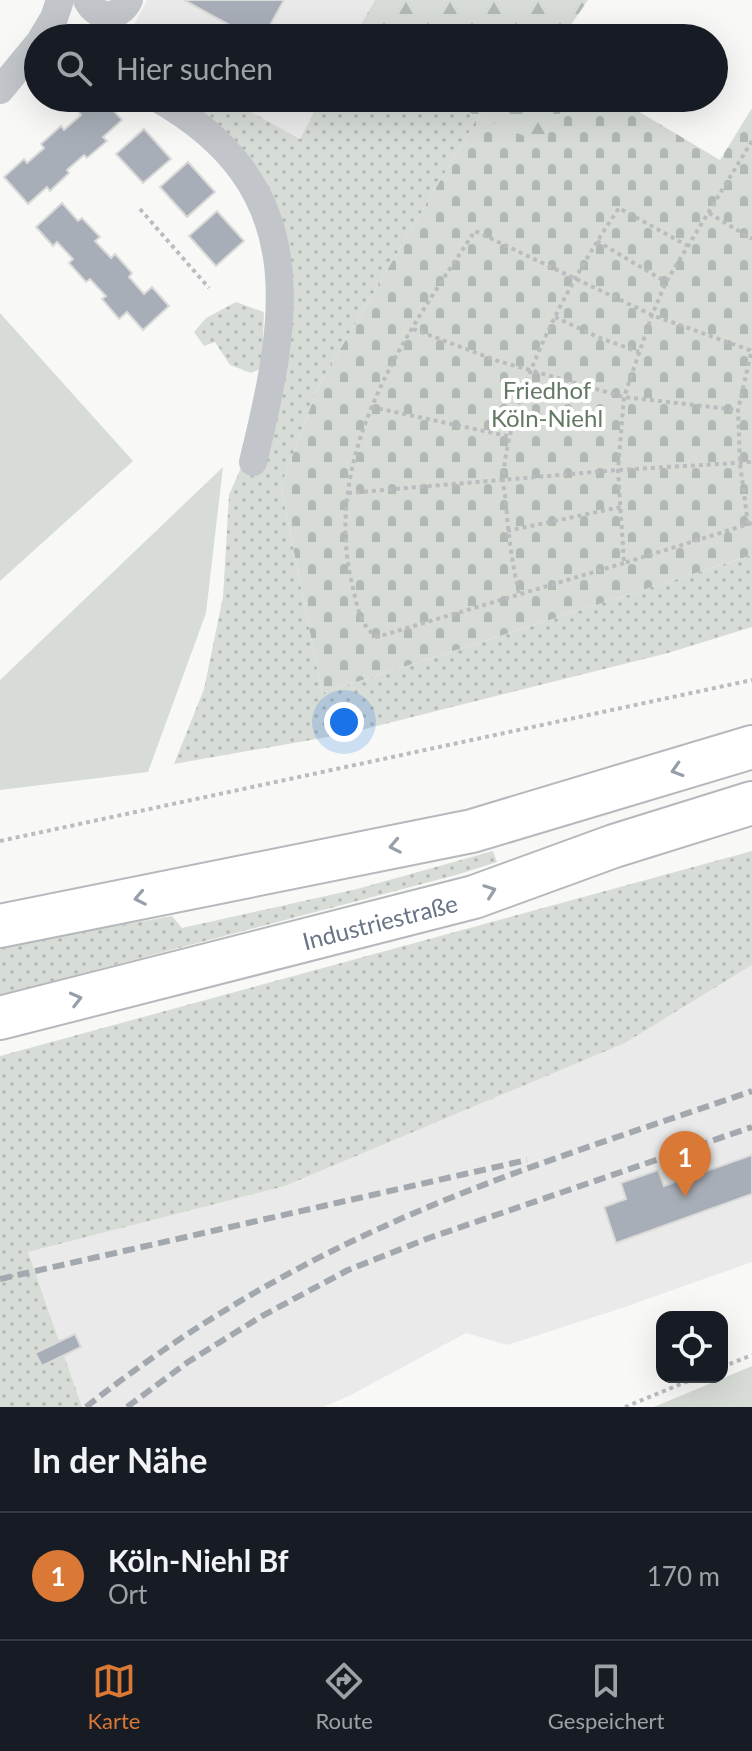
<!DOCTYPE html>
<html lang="de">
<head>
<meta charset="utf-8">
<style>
  body { margin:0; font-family:Lato,sans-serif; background:#20242c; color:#f1f3f6 }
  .controls { position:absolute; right:24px; bottom:24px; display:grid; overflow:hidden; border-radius:16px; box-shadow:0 8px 32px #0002 }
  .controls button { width:72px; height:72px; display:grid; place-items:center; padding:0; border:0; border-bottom:2px solid #363941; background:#171b24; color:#f1f3f6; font:40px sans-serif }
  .you { position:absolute; left:344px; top:722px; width:28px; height:28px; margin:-20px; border:6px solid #fff; border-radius:50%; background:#1a73e8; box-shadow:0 0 0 12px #1a73e833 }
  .badge { display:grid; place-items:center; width:52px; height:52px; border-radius:50%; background:#da7835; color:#fff; font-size:26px; font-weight:700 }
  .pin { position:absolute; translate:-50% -66px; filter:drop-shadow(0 2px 4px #0008) }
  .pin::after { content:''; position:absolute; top:42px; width:28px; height:24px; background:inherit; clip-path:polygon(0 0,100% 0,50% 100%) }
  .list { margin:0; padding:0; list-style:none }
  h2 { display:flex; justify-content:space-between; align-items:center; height:104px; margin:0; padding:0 32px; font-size:34px }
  h2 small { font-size:26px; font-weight:400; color:#9ea1a6 }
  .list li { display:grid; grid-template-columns:52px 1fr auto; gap:24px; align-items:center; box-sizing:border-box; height:128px; padding:0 32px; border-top:2px solid #363941 }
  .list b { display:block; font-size:30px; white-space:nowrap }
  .list p { margin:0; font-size:26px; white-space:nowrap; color:#9ea1a6 }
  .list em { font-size:26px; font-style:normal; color:#9ea1a6 }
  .icon { flex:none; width:44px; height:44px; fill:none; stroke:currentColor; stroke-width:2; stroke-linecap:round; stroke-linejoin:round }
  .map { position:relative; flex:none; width:752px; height:1407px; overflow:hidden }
  .search { position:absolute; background:#171b24; box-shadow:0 8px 32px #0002; left:24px; right:24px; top:24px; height:88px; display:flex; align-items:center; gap:20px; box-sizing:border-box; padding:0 28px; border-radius:44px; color:#9ea1a6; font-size:30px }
  .sheet { height:232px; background:#171b24 }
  nav { display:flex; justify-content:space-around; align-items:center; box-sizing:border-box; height:112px; border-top:2px solid #363941; background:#171b24; font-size:22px; color:#9ea1a6 }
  nav a { display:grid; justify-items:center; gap:4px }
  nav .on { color:#da7835 }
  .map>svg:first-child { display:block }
</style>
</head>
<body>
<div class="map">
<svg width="752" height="1407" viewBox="0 0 752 1407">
  <defs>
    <pattern id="grass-dots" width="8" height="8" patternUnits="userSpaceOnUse" patternTransform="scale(2)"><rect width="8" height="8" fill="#d7ddd6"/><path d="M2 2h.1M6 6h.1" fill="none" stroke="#b2b8b3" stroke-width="1.8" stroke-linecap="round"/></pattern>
    <pattern id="forest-firs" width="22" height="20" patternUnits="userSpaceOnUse" patternTransform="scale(2)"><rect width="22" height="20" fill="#d7ddd6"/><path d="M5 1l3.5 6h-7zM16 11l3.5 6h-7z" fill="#b2b8b3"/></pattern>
    <pattern id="cemetery-stones" width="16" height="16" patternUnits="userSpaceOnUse" patternTransform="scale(2)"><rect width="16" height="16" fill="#d7ddd6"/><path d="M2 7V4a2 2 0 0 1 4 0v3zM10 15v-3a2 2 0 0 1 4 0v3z" fill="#b2b8b3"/></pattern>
  </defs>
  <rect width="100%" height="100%" fill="#f8f9f6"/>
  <!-- built -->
  <g fill="#e9eae9">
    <path d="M147,0H375L353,38H127Z"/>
    <path d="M226,98H321L300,139Z"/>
    <path d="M752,965V1262L622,1308L507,1345L466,1333L349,1396L323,1407H82L28,1252L285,1186L625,1043Z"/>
  </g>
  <!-- grass -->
  <g fill="url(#grass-dots)">
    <path d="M171,98H226L300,139L321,98H443L478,117L319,385L281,486L322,693L752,555V627L668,653L345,734L174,764L204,689L223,597L229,495L243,463L284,232Z"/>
    <path d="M236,302L264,312L262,368L251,373L230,365L215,342L204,346L194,332L206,318Z"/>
    <path d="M493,851L497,862L456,875L0,995V946L172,916L182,928L357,889Z"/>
    <path d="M752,851V965L625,1043L285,1186L28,1252L82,1407H0V1056Z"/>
  </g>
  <!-- forest -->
  <g fill="url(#forest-firs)">
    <path d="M375,0H588L562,38H353Z"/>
    <path d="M443,98H571L539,143L478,117Z"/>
  </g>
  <!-- cemetery -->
  <path fill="url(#cemetery-stones)" d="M571,98H616L720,160L752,108V555L322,693L281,486L319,385L478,117L539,142Z"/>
  <!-- garden -->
  <g fill="#d7ddd6">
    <path d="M0,313L133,461L0,581Z"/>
    <path d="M223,467L206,613L148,772L0,790V680Z"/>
    <path d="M752,1366V1407H654Z"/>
  </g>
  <!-- building -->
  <g fill="#a8aeb7" stroke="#dadad9" stroke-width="2">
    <path d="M184,0H284L263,38H253Z"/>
    <path d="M92,98H102L122,120L103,137L107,141L87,158L84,155L67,170L69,173L50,191L47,187L28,204L4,177L24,159L27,163L44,148L41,144L61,126L64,130L81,115L78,111Z"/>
    <path d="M144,129L171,159L143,183L116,154Z"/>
    <path d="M188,162L215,192L187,217L160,187Z"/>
    <path d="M62,203L78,221L82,218L100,237L95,241L111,258L115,254L132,273L129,277L144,294L152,287L169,306L143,330L127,312L119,319L102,299L106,296L90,279L86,282L69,263L73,259L57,242L53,246L36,227Z"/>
    <path d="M217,211L244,241L216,266L189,236Z"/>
    <path d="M752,1155V1194L616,1243L604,1207L626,1199L621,1183L658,1170L664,1186Z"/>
    <path d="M75,1334L81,1347L42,1366L35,1353Z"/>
  </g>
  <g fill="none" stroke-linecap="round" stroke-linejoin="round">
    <defs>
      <g id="highway">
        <path d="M0,926L472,831L752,747"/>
        <path id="s1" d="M0,1018L474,897L614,846L752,803"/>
      </g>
    </defs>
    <!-- highway casing -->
    <use href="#highway" stroke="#b5b8bc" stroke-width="46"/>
    <!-- path -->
    <g stroke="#babcc0" stroke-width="4" stroke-dasharray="4 4" stroke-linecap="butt">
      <path d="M752,141L666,282L652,315L624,397L618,470L624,563L752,523"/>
      <path d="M140,209L209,288"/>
      <path d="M709,213L752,239"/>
      <path d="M597,241L666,282"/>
      <path d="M555,317L600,338L639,352"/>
      <path d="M413,329L498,361L624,397L738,410"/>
      <path d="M371,407L512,437"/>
      <path d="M348,493L618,470L752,462"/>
      <path d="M748,524L740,464L738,410L752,349"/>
      <path d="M507,531L621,507"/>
      <path d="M624,563L377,637C359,625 357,604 352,584C321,452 406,335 475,231L652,315L752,351"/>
      <path d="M519,593C512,563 508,534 506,502C505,494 503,486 503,478C510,390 570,280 619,208L688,246"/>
      <path d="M0,841L752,680"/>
      <path d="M722,1367L752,1355"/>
      <path d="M625,1407L698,1377"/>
    </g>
    <!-- minor -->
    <g stroke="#c2c5c9" stroke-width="28">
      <path d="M87,0C97,20 119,20 129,0"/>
      <path d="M42,38L54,18L60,0"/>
      <path d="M0,90L38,44"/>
      <path d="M157,98C312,186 290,313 253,462"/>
    </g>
    <!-- highway -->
    <use href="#highway" stroke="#fff" stroke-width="42"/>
    <!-- rail -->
    <g stroke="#a3a8af" stroke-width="6" stroke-dasharray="12 6" stroke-linecap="butt">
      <path d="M0,1279L527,1160"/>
      <path d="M86,1407C175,1337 273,1277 376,1230C497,1174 626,1135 752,1091"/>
      <path d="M127,1407L188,1362L262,1316L348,1270L429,1238L752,1127"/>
    </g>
  </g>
  <!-- one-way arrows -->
  <defs><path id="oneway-chevron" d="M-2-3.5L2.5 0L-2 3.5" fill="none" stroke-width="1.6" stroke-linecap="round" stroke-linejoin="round" transform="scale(2)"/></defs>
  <g stroke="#969eaa">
    <use href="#oneway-chevron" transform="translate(677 770) rotate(163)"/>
    <use href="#oneway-chevron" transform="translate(395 846) rotate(169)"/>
    <use href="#oneway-chevron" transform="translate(490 891) rotate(-20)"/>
    <use href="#oneway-chevron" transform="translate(140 898) rotate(169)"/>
    <use href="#oneway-chevron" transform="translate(76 999) rotate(-14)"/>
  </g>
  <g text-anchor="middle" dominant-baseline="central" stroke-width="8" stroke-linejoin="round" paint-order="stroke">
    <!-- park labels -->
    <g font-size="24" fill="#647864" stroke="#fff">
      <text x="547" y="389">Friedhof<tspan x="547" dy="28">Köln-Niehl</tspan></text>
    </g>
    <!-- street labels -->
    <g font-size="24" fill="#697486" stroke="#fff">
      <text stroke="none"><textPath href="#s1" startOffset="392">Industriestraße</textPath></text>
    </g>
  </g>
</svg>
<div class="controls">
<button><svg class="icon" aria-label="locate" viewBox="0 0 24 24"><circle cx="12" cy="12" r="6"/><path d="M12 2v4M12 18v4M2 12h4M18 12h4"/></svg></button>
</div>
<div class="you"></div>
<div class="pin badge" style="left:685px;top:1197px">1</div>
<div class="search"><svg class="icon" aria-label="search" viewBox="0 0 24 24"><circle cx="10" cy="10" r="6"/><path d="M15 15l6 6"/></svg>Hier suchen</div>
</div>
<section class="sheet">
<h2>In der Nähe<small></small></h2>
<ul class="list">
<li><span class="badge">1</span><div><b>Köln-Niehl Bf</b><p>Ort</p></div><em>170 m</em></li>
</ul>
</section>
<nav>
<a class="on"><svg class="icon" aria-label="map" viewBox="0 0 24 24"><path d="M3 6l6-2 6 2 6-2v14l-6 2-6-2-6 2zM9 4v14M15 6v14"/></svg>Karte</a>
<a><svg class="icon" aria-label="directions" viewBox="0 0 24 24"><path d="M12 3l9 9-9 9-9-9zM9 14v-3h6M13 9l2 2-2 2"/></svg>Route</a>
<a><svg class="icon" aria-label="saved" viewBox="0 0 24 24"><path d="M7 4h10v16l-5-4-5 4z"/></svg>Gespeichert</a>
</nav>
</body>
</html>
